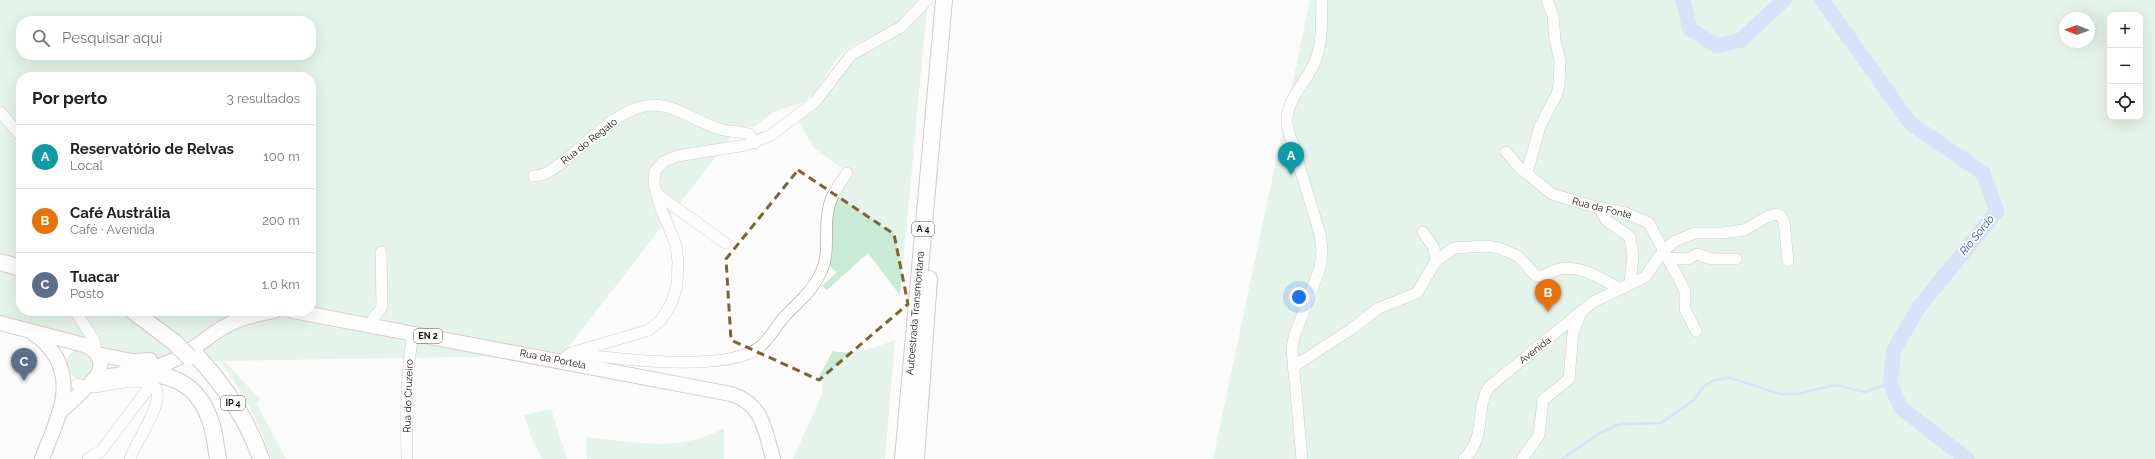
<!DOCTYPE html>
<html lang="pt">
<head>
<meta charset="utf-8">
<style>
  body { margin:0; font-family:Raleway,sans-serif; background:#f6f6f6; color:#222 }
  .controls { position:absolute; right:12px; top:12px; display:grid; overflow:hidden; border-radius:8px; box-shadow:0 4px 16px #0002 }
  .controls button { width:36px; height:36px; display:grid; place-items:center; padding:0; border:0; border-bottom:1px solid #e0e0e0; background:#fff; color:#222; font:20px sans-serif }
  .compass { position:absolute; left:2059px; top:12px; width:36px; height:36px; border-radius:50%; background:#fff; box-shadow:0 4px 16px #0002; rotate:271deg }
  .you { position:absolute; left:1299px; top:297px; width:14px; height:14px; margin:-10px; border:3px solid #fff; border-radius:50%; background:#1a73e8; box-shadow:0 0 0 6px #1a73e833 }
  .badge { display:grid; place-items:center; width:26px; height:26px; border-radius:50%; background:#b45309; color:#fff; font-size:13px; font-weight:700 }
  .pin { position:absolute; translate:-50% -33px; filter:drop-shadow(0 1px 2px #0008) }
  .pin::after { content:''; position:absolute; top:21px; width:14px; height:12px; background:inherit; clip-path:polygon(0 0,100% 0,50% 100%) }
  .list { margin:0; padding:0; list-style:none }
  h2 { display:flex; justify-content:space-between; align-items:center; height:52px; margin:0; padding:0 16px; font-size:17px }
  h2 small { font-size:13px; font-weight:400; color:#767676 }
  .list li { display:grid; grid-template-columns:26px 1fr auto; gap:12px; align-items:center; box-sizing:border-box; height:64px; padding:0 16px; border-top:1px solid #e0e0e0 }
  .list b { display:block; font-size:15px; white-space:nowrap }
  .list p { margin:0; font-size:13px; white-space:nowrap; color:#767676 }
  .list em { font-size:13px; font-style:normal; color:#767676 }
  .icon { flex:none; width:22px; height:22px; fill:none; stroke:currentColor; stroke-width:2; stroke-linecap:round; stroke-linejoin:round }
  .map { position:relative; flex:none; width:2155px; height:459px; overflow:hidden }
  .search { position:absolute; background:#fff; box-shadow:0 4px 16px #0002; left:16px; top:16px; width:300px; height:44px; display:flex; align-items:center; gap:10px; box-sizing:border-box; padding:0 14px; border-radius:16px; color:#767676; font-size:15px }
  .panel { position:absolute; background:#fff; box-shadow:0 4px 16px #0002; left:16px; top:72px; width:300px; height:244px; border-radius:16px }
  .map>svg:first-child { display:block }
</style>
</head>
<body>
<div class="map">
<svg width="2155" height="459" viewBox="0 0 2155 459">
  <rect width="100%" height="100%" fill="#fbfbfb"/>
  <!-- green -->
  <g fill="#c9ebd5" fill-rule="evenodd">
    <path d="M0,0H918L896,24L848,48L837,59L815,92L804,102L773,112L754,127H739L560,358L520,356L224,361L260,399L257,404L286,459H271C260,422 242,392 220,361L125,362L0,317ZM21,21H311V55H21ZM21,77H311V311H21Z"/>
    <path d="M1310,0H2155V459H1213ZM2110,15H2140V117H2110ZM2065,18H2089V42H2065Z"/>
    <path d="M927,8L900,295L868,253L827,290L822,286L837,272L826,264L831,216L834,203L851,175L815,149L798,121L852,61L880,43L906,31Z"/>
    <path d="M895,340L885,459H793L822,394L823,382L819,376L833,351C854,356 876,347 895,340Z"/>
    <circle cx="80" cy="364" r="14"/>
    <path d="M551,409L567,459H542L532,439L524,415Z"/>
    <path d="M724,428V459H587L586,437C636,442 679,453 724,428Z"/>
  </g>
  <g fill="none" stroke-linecap="round" stroke-linejoin="round">
    <!-- stream -->
    <path stroke="#a9c6f3" stroke-width="2.5" d="M1562,459L1600,433L1620,424L1661,423L1693,401L1703,387L1714,380L1731,378L1780,394H1797L1835,385L1865,392L1890,383"/>
    <!-- river -->
    <g stroke="#a9c6f3" stroke-width="15">
      <path d="M1683,0L1690,29L1717,46L1741,40L1784,0"/>
      <path d="M1822,0L1910,123L1983,173L1997,211L1919,307L1894,350L1890,383L1901,408L1967,459"/>
    </g>
    <defs>
      <g id="minor">
        <path d="M0,112L21,136"/>
        <path d="M1506,152L1520,168L1552,194L1592,206L1626,213L1649,223L1685,291V309L1696,331"/>
        <path d="M1527,173L1540,126L1557,94L1559,85L1560,61L1555,40L1553,16L1547,0"/>
        <path d="M534,176C546,176 554,168 564,161C588,142 620,106 653,105C676,105 697,122 719,129C729,132 739,131 749,134L755,143"/>
        <path d="M657,194L725,243"/>
        <path d="M1600,208L1606,220L1630,237L1633,256L1630,283"/>
        <path d="M1423,232L1434,248L1436,261"/>
        <path d="M1668,258L1688,259L1697,254L1712,259H1736"/>
        <path d="M75,311L94,340L96,352"/>
        <path d="M371,325C372,315 381,313 382,305L381,252"/>
        <path d="M577,354C619,359 722,372 757,349C770,340 775,326 786,315C800,301 814,289 822,270C830,251 824,231 828,211C830,196 839,185 847,173"/>
        <path d="M564,361L565,357L571,353L649,330L661,320L671,304L677,286L678,262L676,245L660,206L654,184L655,171L663,162L677,156L746,145L771,135L815,102L851,55L901,27L927,0"/>
        <path d="M1293,367L1350,330L1379,308L1417,293L1436,261L1454,248L1485,246L1499,248L1518,256L1536,276C1545,277 1552,270 1560,269C1582,265 1601,279 1619,288"/>
        <path d="M77,384C83,386 88,387 93,387C112,386 139,374 156,388C164,405 135,442 130,459"/>
        <path d="M88,459L101,451L151,385"/>
        <path d="M407,459C406,416 406,375 413,333"/>
        <path d="M1302,459L1292,349L1294,337L1320,268L1322,250L1320,234L1288,129C1281,102 1308,83 1316,59C1323,41 1321,19 1322,0"/>
        <path d="M1464,459C1488,435 1474,410 1489,387L1593,302L1645,277L1664,250L1675,241L1695,233H1722L1744,230L1769,216L1777,214L1781,216L1784,221L1788,261"/>
        <path d="M1522,459L1539,435L1543,400L1569,379L1573,333L1580,315"/>
      </g>
      <g id="major">
        <path d="M293,311L731,394C763,404 765,430 773,459"/>
        <path d="M0,323L84,345C96,349 105,361 98,374C94,382 67,405 59,413"/>
        <path d="M35,335C44,340 50,348 56,357C75,391 54,426 42,459"/>
        <path d="M97,354L132,361L150,360"/>
        <path d="M96,378C122,374 152,371 176,359C193,350 206,338 222,328C238,318 256,314 274,311"/>
      </g>
      <g id="highway">
        <path d="M0,262L21,268"/>
        <path d="M133,311L175,343"/>
        <path d="M195,354C223,384 248,420 261,459"/>
        <path d="M124,373C167,371 199,380 212,426C215,436 216,448 218,459"/>
        <path d="M903,459L944,0"/>
        <path d="M916,459L929,279"/>
      </g>
    </defs>
    <!-- minor casing -->
    <use href="#minor" stroke="#aa8e83" stroke-width="12"/>
    <!-- major casing -->
    <use href="#major" stroke="#aa8e83" stroke-width="16"/>
    <!-- highway casing -->
    <use href="#highway" stroke="#aa8e83" stroke-width="18"/>
    <!-- minor -->
    <use href="#minor" stroke="#fff" stroke-width="11"/>
    <!-- major -->
    <use href="#major" stroke="#fff" stroke-width="14"/>
    <!-- highway -->
    <use href="#highway" stroke="#fff" stroke-width="16"/>
    <defs>
      <path id="highway-bridge" d="M175,343L189,357"/>
    </defs>
    <!-- highway-bridge casing -->
    <use href="#highway-bridge" stroke="#aa8e83" stroke-width="18" stroke-linecap="butt"/>
    <!-- highway-bridge -->
    <use href="#highway-bridge" stroke="#fff" stroke-width="16"/>
  </g>
  <!-- marked area -->
  <path d="M0 0H2155V459H0ZM798,170L894,234L908,304L819,380L731,340L726,259Z" fill="#fbfbfb" fill-opacity=".55" fill-rule="evenodd"/>
  <path fill="none" stroke="#7c6434" stroke-width="3" stroke-dasharray="8 5" stroke-linejoin="round" d="M798,170L894,234L908,304L819,380L731,340L726,259Z"/>
  <g text-anchor="middle" dominant-baseline="central" stroke-width="3.5" stroke-linejoin="round" paint-order="stroke">
    <!-- shield labels -->
    <g fill="#fff" stroke="#605956" stroke-width="1">
      <rect x="912" y="222" width="22" height="14" rx="3"/>
      <rect x="414" y="329" width="28" height="14" rx="3"/>
      <rect x="221" y="396" width="24" height="14" rx="3"/>
    </g>
    <g font-size="9" font-weight="bold" fill="#1c120d">
      <text x="923" y="229">A 4</text>
      <text x="428" y="336">EN 2</text>
      <text x="233" y="403">IP 4</text>
    </g>
    <!-- street labels -->
    <g font-size="10" fill="#1c120d" stroke="#fff">
      <text transform="translate(589 141) rotate(-38)">Rua do Regato</text>
      <text transform="translate(1602 208) rotate(14)">Rua da Fonte</text>
      <text transform="translate(915 313) rotate(-85)">Autoestrada Transmontana</text>
      <text transform="translate(1535 350) rotate(-38)">Avenida</text>
      <text transform="translate(553 359) rotate(11)">Rua da Portela</text>
      <text transform="translate(408 396) rotate(-88)">Rua do Cruzeiro</text>
    </g>
    <!-- water labels -->
    <g font-size="11" font-style="italic" fill="#2f528a" stroke="#fff">
      <text transform="translate(1977 235) rotate(-51)">Rio Sordo</text>
    </g>
  </g>
</svg>
<div class="controls">
<button>+</button>
<button>−</button>
<button><svg class="icon" aria-label="locate" viewBox="0 0 24 24"><circle cx="12" cy="12" r="6"/><path d="M12 2v4M12 18v4M2 12h4M18 12h4"/></svg></button>
</div>
<svg class="compass" viewBox="-18 -18 36 36"><path d="M0-13l5 13h-10z" fill="#e53935"/><path d="M0 13l5-13h-10z" fill="#767676"/></svg>
<div class="you"></div>
<div class="pin badge" style="left:1291px;top:175px;background:#0f9aa8">A</div>
<div class="pin badge" style="left:1548px;top:312px;background:#e8710a">B</div>
<div class="pin badge" style="left:24px;top:381px;background:#5c6f8a">C</div>
<div class="search"><svg class="icon" aria-label="search" viewBox="0 0 24 24"><circle cx="10" cy="10" r="6"/><path d="M15 15l6 6"/></svg>Pesquisar aqui</div>
<section class="panel">
<h2>Por perto<small>3 resultados</small></h2>
<ul class="list">
<li><span class="badge" style="background:#0f9aa8">A</span><div><b>Reservatório de Relvas</b><p>Local</p></div><em>100 m</em></li>
<li><span class="badge" style="background:#e8710a">B</span><div><b>Café Austrália</b><p>Café · Avenida</p></div><em>200 m</em></li>
<li><span class="badge" style="background:#5c6f8a">C</span><div><b>Tuacar</b><p>Posto</p></div><em>1.0 km</em></li>
</ul>
</section>
</div>
</body>
</html>
